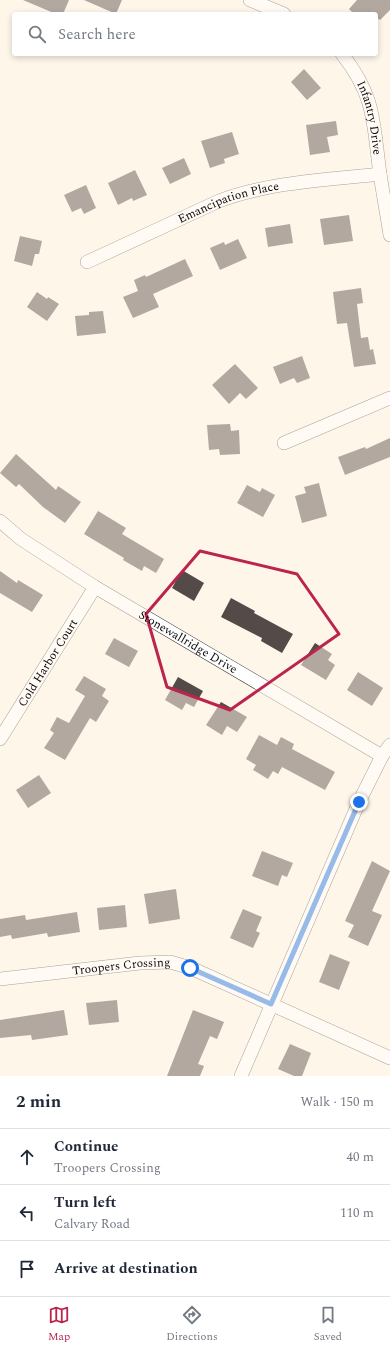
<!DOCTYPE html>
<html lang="en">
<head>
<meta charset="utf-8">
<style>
  body { margin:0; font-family:Spectral,serif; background:#f6f6f7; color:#1f2937 }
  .stop { position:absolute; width:12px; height:12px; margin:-9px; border:3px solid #1a73e8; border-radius:50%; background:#fff }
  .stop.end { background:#1a73e8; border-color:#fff; box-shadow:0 1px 4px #0008 }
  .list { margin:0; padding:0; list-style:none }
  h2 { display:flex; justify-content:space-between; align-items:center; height:52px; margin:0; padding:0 16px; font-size:17px }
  h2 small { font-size:13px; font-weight:400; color:#747a83 }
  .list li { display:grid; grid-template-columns:26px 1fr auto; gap:12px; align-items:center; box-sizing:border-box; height:56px; padding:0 16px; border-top:1px solid #e0e1e3 }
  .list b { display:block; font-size:15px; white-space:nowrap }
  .list p { margin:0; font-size:13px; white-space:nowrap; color:#747a83 }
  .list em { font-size:13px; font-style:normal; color:#747a83 }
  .icon { flex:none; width:22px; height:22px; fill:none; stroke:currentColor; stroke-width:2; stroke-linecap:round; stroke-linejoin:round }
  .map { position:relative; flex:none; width:390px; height:1076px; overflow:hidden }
  .search { position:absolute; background:#fff; box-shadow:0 2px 6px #0003; left:12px; right:12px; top:12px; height:44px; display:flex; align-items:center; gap:10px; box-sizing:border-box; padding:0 14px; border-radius:4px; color:#747a83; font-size:15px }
  .sheet { height:220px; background:#fff }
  nav { display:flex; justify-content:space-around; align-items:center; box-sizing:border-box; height:56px; border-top:1px solid #e0e1e3; background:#fff; font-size:11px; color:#747a83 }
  nav a { display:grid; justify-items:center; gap:2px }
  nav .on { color:#bb244c }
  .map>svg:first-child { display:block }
</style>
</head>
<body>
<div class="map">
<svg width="390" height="1076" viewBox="0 0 390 1076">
  <rect width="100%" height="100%" fill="#fff6ea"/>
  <!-- building -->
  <g fill="#544a48">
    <path d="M23,0H69L63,14H56Z"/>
    <path d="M84,0H122L116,14Z"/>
    <path d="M357,0H390V10L380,20L376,17V14H354L349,9Z"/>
    <path d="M304,69L321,88L307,100L291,82Z"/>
    <path d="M336,121L338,135L327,137L330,152L310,155L306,125Z"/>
    <path d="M232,132L239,154L224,159L225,163L210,168L201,141Z"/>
    <path d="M184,158L191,174L170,184L162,168Z"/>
    <path d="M135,170L147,195L133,201L132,198L118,205L108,183Z"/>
    <path d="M86,185L96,208L84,214L81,208L72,212L64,195Z"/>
    <path d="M349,215L353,241L324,245L320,219Z"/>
    <path d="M290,224L293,243L268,247L265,228Z"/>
    <path d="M20,236L42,241L39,254H35L32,266L14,261Z"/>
    <path d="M238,239L247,258L220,270L210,248L224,242L225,245Z"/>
    <path d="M185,259L193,276L153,294L159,307L133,318L123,297L138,291L134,280L145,275L146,277Z"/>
    <path d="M361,288L363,303L357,304L361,338L368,337L370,350L373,349L376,364L354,367L347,323L337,324L333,292Z"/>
    <path d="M37,292L47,299L48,297L59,304L47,321L27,307Z"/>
    <path d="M103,311L106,333L77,336L75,316L89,315V312Z"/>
    <path d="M302,356L310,378L297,383L294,378L280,384L273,367Z"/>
    <path d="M235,364L258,388L246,399L240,393L229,404L212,385Z"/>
    <path d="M230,424L231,431L239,430L240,454L220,455L219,449L209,450L207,425Z"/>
    <path d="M390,438V457L345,475L338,457L365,447L366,449Z"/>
    <path d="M16,454L56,490L58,486L81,502L65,523L43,507L19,484L16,487L0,473Z"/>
    <path d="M319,483L327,516L302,523L295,496L306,493L304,487Z"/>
    <path d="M247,485L260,492L262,488L275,495L263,517L237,503Z"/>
    <path d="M98,511L126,528L122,534L164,559L156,573L144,566L142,571L123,560L124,558L84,534Z"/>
    <path d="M182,570L204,583L194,601L172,588Z"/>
    <path d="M0,571L17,583L18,580L43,595L32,612L0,593Z"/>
    <path d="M231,598L255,611L254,613L293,634L282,653L261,641L262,638L221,617Z"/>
    <path d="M114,638L138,651L129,667L105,654Z"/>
    <path d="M315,643L332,654L328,660L335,665L326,680L301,665Z"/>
    <path d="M358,672L383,688L372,706L347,690Z"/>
    <path d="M84,676L106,689L102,696L109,701L96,722L90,718L65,760L44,748L54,733L50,730L57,717L69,723L85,696L75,690Z"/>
    <path d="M178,677L203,691L194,707L186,703L182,710L165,700Z"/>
    <path d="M221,702L247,717L237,732L227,726L222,735L206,725Z"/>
    <path d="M259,735L277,745L281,737L294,744L292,749L335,772L325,790L282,767L278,774L273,771L268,779L253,770L256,765L246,759Z"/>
    <path d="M39,775L51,793L28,808L16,790Z"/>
    <path d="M262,851L293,863L287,877L282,875L278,886L252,876Z"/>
    <path d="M372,861L390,871L372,911L382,915L368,946L348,937L354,925L345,921Z"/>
    <path d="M176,889L180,919L149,924L144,894Z"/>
    <path d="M125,905L127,927L99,930L97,908Z"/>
    <path d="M243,909L262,917L256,931L260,933L253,948L230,938Z"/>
    <path d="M77,912L80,932L48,937L47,933L12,939L11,935L0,937V919L25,915L26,920Z"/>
    <path d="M330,954L350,962L339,990L319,982Z"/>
    <path d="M117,1000L119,1022L89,1025L86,1003Z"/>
    <path d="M64,1010L68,1035L32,1040L31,1035L0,1038V1020Z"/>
    <path d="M193,1010L224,1022L217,1039L210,1036L198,1064L204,1066L200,1076H167Z"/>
    <path d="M290,1044L311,1053L302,1076H294L278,1069Z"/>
  </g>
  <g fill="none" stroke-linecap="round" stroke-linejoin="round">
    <defs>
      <g id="street">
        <path d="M250,0L284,14"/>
        <path id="s1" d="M342,54C376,97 373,123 380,174C383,194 387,215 390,235"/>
        <path id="s2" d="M87,262L219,201C269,182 326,180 380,174"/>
        <path d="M284,443L390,398"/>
        <path id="s3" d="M0,521L21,539L95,587L382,756"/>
        <path id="s4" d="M0,739L95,587"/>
        <path id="s5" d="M0,979L140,963L170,962L191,968L390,1058"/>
        <path d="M241,1076L359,802L382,756L390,745"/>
      </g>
    </defs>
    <!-- street casing -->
    <use href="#street" stroke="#3e3e3e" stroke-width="14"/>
    <!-- street -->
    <use href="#street" stroke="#fff" stroke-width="13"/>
  </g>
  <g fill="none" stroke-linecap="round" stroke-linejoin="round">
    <!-- route -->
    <path stroke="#1a73e8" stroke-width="5" d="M190,968L271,1004L359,802"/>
  </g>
  <!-- marked area -->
  <path d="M0 0H390V1076H0ZM200,551L297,574L339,634L230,710L167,687L146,614Z" fill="#fff6ea" fill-opacity=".55" fill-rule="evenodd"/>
  <path fill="none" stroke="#bb244c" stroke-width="3" stroke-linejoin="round" d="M200,551L297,574L339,634L230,710L167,687L146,614Z"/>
  <g text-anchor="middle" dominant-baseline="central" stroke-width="4" stroke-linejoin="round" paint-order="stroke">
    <!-- street labels -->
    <g font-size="12" fill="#0b0b0b" stroke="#fff">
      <text stroke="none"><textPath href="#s1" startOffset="71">Infantry Drive</textPath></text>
      <text stroke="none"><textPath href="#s2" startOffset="154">Emancipation Place</textPath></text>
      <text stroke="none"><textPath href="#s3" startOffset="224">Stonewallridge Drive</textPath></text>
      <text stroke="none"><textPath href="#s4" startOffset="90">Cold Harbor Court</textPath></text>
      <text stroke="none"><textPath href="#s5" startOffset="122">Troopers Crossing</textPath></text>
    </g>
  </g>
</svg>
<div class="stop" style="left:190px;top:968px"></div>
<div class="stop end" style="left:359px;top:802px"></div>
<div class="search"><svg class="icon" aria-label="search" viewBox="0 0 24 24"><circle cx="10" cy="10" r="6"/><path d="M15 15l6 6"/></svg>Search here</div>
</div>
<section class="sheet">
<h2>2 min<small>Walk · 150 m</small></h2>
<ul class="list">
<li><svg class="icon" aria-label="ahead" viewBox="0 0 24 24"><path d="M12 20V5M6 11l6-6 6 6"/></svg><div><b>Continue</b><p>Troopers Crossing</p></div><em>40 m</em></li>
<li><svg class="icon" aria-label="left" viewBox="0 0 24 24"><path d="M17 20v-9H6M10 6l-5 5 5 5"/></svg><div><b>Turn left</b><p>Calvary Road</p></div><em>110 m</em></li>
<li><svg class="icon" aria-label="arrive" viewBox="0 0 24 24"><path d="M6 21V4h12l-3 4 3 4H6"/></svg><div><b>Arrive at destination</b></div></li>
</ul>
</section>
<nav>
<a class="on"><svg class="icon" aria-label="map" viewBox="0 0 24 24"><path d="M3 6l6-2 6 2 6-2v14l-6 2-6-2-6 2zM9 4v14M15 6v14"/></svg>Map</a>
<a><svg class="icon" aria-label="directions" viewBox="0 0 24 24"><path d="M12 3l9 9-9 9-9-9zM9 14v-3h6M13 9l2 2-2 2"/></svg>Directions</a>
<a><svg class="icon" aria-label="saved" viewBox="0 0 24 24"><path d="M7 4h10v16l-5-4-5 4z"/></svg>Saved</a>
</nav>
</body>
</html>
